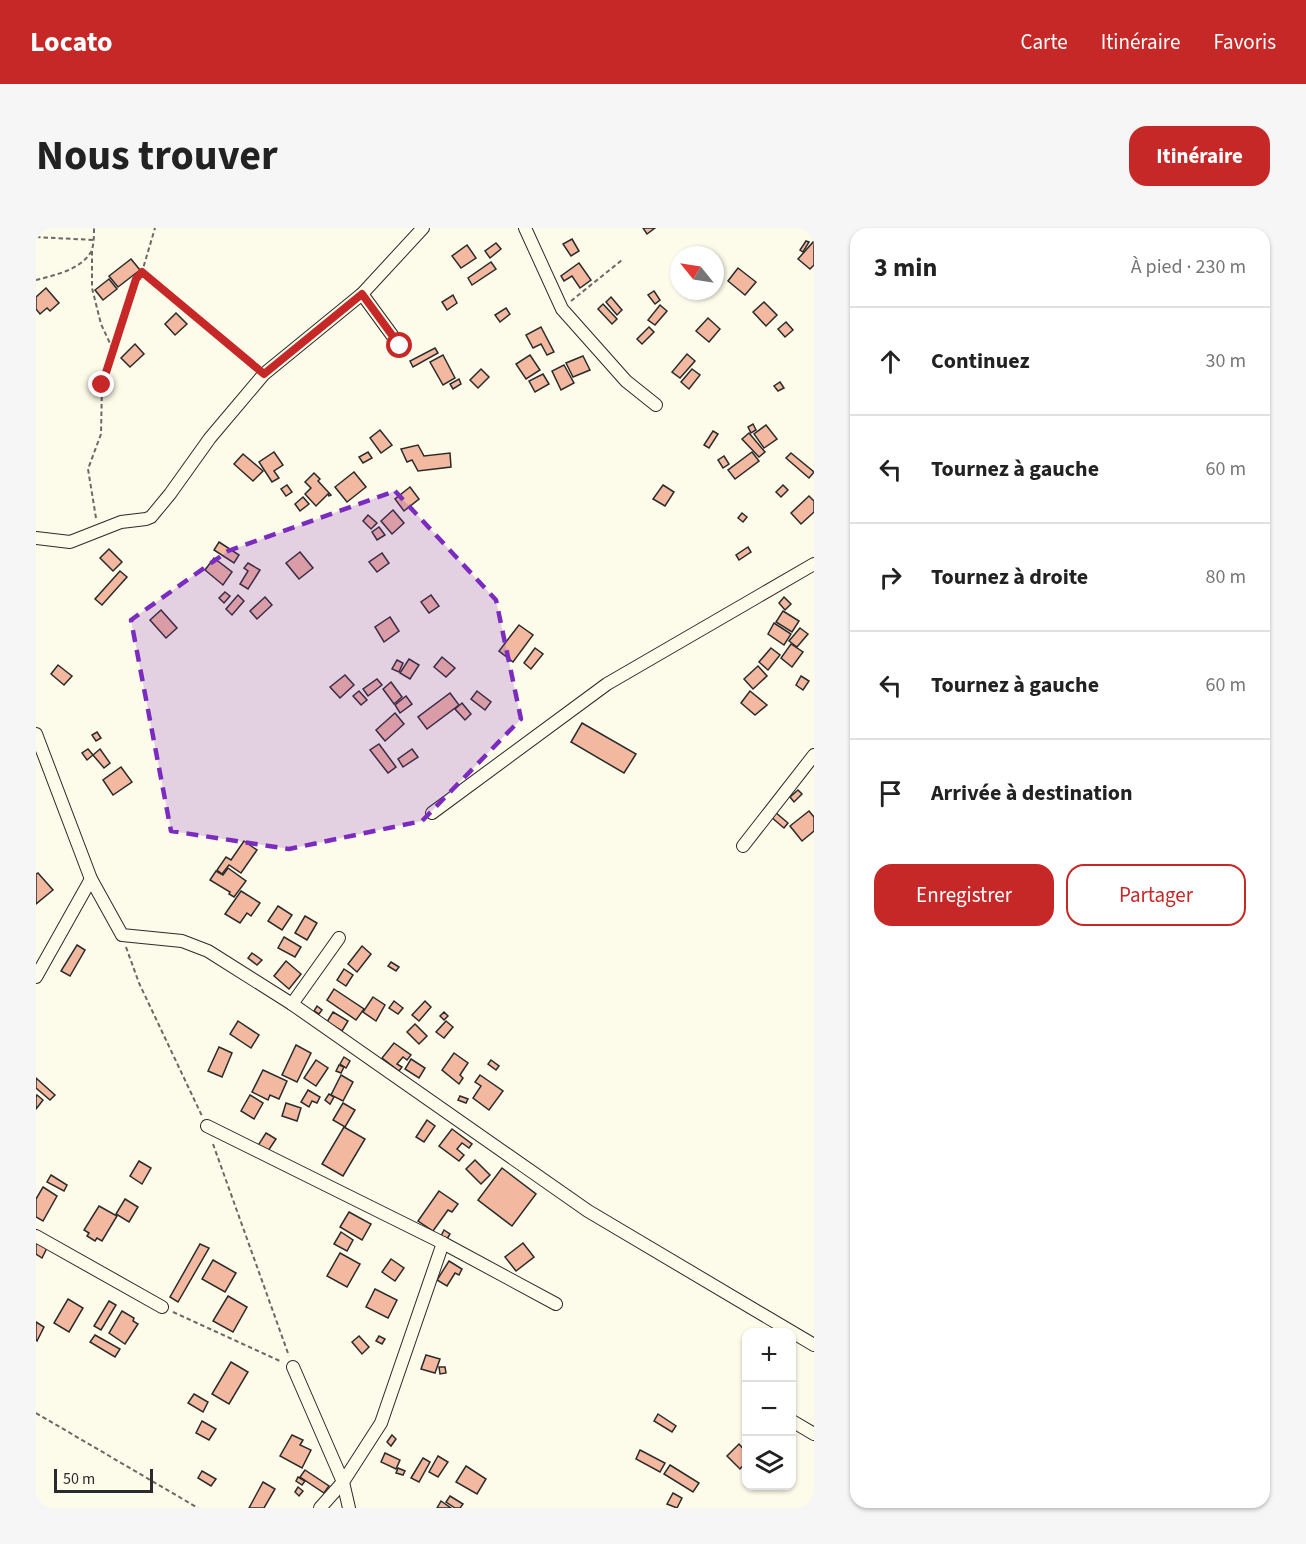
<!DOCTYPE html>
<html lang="fr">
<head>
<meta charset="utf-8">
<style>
  body { margin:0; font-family:"Source Sans 3",sans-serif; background:#f6f6f6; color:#222 }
  .controls { position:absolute; right:18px; bottom:18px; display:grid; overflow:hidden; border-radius:12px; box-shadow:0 2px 4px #0004 }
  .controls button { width:54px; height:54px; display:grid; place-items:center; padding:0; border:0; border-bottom:2px solid #e0e0e0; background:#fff; color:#222; font:30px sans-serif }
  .compass { position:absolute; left:634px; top:18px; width:54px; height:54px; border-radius:50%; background:#fff; box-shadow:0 2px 4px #0004; rotate:300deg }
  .scale { position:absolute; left:18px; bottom:15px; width:99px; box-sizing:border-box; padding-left:6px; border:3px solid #2b2b2b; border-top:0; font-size:16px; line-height:21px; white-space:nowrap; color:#2b2b2b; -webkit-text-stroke:4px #fdfbea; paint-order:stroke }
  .stop { position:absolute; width:18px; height:18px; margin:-14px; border:4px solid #c62828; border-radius:50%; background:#fff }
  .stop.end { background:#c62828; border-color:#fff; box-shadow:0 2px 6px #0008 }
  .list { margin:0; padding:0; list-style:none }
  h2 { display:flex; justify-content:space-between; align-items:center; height:78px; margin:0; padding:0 24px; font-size:26px }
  h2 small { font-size:20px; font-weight:400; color:#767676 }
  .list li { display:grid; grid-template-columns:39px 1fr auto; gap:18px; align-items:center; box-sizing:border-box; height:108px; padding:0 24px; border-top:2px solid #e0e0e0 }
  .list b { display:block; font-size:22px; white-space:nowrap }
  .list em { font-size:20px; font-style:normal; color:#767676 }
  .actions { display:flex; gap:12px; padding:18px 24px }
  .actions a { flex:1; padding:14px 0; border:2px solid #c62828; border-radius:18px; text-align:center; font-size:21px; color:#c62828 }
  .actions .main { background:#c62828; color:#fff }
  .icon { flex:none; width:33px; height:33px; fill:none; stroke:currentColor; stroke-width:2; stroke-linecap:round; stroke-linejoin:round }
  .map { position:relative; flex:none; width:778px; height:1280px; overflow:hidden; border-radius:18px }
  header { display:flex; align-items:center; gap:36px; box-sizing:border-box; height:84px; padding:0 30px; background:#c62828; color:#fff }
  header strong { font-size:28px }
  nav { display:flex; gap:33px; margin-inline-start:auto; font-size:21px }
  .intro { display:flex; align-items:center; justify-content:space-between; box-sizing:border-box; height:144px; padding:0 36px }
  h1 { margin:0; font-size:42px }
  .button { padding:15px 27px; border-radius:18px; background:#c62828; color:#fff; font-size:21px; font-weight:700 }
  main { display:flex; gap:36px; padding:0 36px }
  aside { flex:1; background:#fff; border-radius:18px; box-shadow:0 2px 4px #0004 }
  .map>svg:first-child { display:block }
</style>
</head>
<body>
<header>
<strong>Locato</strong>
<nav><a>Carte</a><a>Itinéraire</a><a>Favoris</a></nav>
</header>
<div class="intro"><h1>Nous trouver</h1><a class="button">Itinéraire</a></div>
<main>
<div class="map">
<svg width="778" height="1280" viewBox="0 0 778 1280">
  <rect width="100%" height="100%" fill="#fdfbea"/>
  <!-- building -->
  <g fill="#f2b8a0" stroke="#2b2b2b" stroke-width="1.5">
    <path d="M607,0H619L611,6Z"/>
    <path d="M536,11L543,23L535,28L527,16Z"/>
    <path d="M770,13L773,14L767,24L764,22Z"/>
    <path d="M778,13V37L774,41L762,31Z"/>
    <path d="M460,15L465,21L454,30L449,23Z"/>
    <path d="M431,17L440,30L425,40L416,28Z"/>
    <path d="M95,31L104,42L82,59L73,48Z"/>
    <path d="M455,34L460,41L436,57L432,50Z"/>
    <path d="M543,35L555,52L544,60L536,48L528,53L525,48Z"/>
    <path d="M702,40L720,54L709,67L692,53Z"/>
    <path d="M73,51L81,61L67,72L59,62Z"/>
    <path d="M10,60L23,75L14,83L11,80L4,86L0,81V69Z"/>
    <path d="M618,63L624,72L619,76L612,67Z"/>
    <path d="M417,67L421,75L411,82L406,74Z"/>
    <path d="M575,69L586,82L581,87L570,74Z"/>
    <path d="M728,74L741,87L730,98L717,84Z"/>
    <path d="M567,76L581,91L576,96L562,81Z"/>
    <path d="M624,77L631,83L619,97L612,92Z"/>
    <path d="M470,80L474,86L464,94L459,87Z"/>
    <path d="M140,85L151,96L139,107L129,96Z"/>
    <path d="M672,90L684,101L673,114L660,103Z"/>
    <path d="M750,94L757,102L749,109L742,101Z"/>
    <path d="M505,99L518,124L511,127L505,116L497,120L490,107Z"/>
    <path d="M613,99L618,104L606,116L601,111Z"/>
    <path d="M99,116L108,126L94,139L85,130Z"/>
    <path d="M399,120L402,125L377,139L374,133Z"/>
    <path d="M651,126L659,133L644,150L636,144Z"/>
    <path d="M407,127L419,150L407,157L394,134Z"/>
    <path d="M494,127L504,142L490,151L480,136Z"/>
    <path d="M547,128L554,142L537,149L530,135Z"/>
    <path d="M528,137L538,155L525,162L516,143Z"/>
    <path d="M445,141L453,149L442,160L434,152Z"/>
    <path d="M656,141L664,147L653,161L645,154Z"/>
    <path d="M507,146L513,156L499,164L493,153Z"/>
    <path d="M423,151L425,156L417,161L414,156Z"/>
    <path d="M744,154L748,160L742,163L738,158Z"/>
    <path d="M717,196L720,202L715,205L712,199Z"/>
    <path d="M730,197L741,211L728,220L718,206Z"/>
    <path d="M344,202L356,217L345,225L334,210Z"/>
    <path d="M677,203L682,206L673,220L668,217Z"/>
    <path d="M713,205L729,224L723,229L706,211Z"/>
    <path d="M382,217L388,228L414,225L415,239L382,243L376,232L371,234L365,221Z"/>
    <path d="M238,224L247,237L238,243L243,250L236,254L223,234Z"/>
    <path d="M332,224L336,230L327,235L323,229Z"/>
    <path d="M716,224L723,233L699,251L692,242Z"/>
    <path d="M755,225L778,244L773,250L750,230Z"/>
    <path d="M207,226L227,243L217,253L198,236Z"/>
    <path d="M688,228L693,236L687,240L682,232Z"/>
    <path d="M318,244L330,259L311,274L299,259Z"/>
    <path d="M278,245L284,251L282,253L295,267L293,268L292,266L280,278L269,266L275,260L269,254Z"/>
    <path d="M251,257L256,264L250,268L245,261Z"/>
    <path d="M627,257L638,264L629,278L617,271Z"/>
    <path d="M747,257L752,262L745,269L740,264Z"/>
    <path d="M374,259L383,271L368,283L359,271Z"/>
    <path d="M773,268L778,273V284L765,296L755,285Z"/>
    <path d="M267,269L273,276L264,283L259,276Z"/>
    <path d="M357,282L368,295L356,306L345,293Z"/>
    <path d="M706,285L711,289L707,294L702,290Z"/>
    <path d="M332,287L341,295L335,301L327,293Z"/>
    <path d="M343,299L349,307L341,312L336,304Z"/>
    <path d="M183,314L203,327L198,335L178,322Z"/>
    <path d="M712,319L715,324L703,332L700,327Z"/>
    <path d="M73,321L86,334L77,343L64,330Z"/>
    <path d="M264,324L277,340L263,351L250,335Z"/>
    <path d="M346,325L353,335L341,344L333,334Z"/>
    <path d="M178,330L196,344L187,357L169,342Z"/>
    <path d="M212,335L224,342L212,361L204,356L212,343L208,340Z"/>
    <path d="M84,343L91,349L66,377L59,371Z"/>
    <path d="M189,364L194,368L188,375L183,370Z"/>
    <path d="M202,367L208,373L196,387L190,381Z"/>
    <path d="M395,367L403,378L393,385L385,374Z"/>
    <path d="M229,369L236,377L221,391L214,383Z"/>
    <path d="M748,369L755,376L749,382L743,375Z"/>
    <path d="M125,382L141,400L130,410L114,392Z"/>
    <path d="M747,383L763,393L756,404L740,394Z"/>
    <path d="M354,389L363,403L348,414L339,399Z"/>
    <path d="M738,395L755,406L748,417L732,406Z"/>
    <path d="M483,397L497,407L477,434L463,423Z"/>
    <path d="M764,400L772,406L761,419L753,413Z"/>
    <path d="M755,416L767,424L756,439L745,430Z"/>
    <path d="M499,420L507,426L495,441L488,435Z"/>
    <path d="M735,420L744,427L732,442L723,434Z"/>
    <path d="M406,429L419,440L410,449L398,439Z"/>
    <path d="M373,431L383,437L374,451L364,445Z"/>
    <path d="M361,432L367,435L363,444L356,441Z"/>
    <path d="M22,437L36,448L28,457L15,446Z"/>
    <path d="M722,438L731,448L717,461L708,451Z"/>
    <path d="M309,447L318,457L304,470L294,459Z"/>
    <path d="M765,448L773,453L767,462L760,457Z"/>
    <path d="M341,451L346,457L332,468L327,461Z"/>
    <path d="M355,454L366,469L358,476L347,461Z"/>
    <path d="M323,463L331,472L325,477L317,468Z"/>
    <path d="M441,463L455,474L449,482L435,471Z"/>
    <path d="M714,463L731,477L719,487L705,475Z"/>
    <path d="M414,465L423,477L391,501L382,489Z"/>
    <path d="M370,468L376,476L364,485L359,477Z"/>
    <path d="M426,475L435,486L429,492L419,481Z"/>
    <path d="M359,485L368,496L349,513L340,502Z"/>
    <path d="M546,495L600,526L588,545L535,514Z"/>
    <path d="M61,504L65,510L60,513L56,507Z"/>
    <path d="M343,516L360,539L352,545L334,522Z"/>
    <path d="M52,521L57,527L51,532L46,525Z"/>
    <path d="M64,521L74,535L68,540L57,527Z"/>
    <path d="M376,521L382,529L367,539L362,531Z"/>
    <path d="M85,539L96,554L77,567L67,552Z"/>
    <path d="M762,562L766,566L758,574L754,569Z"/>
    <path d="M773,583L778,589V603L766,613L754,598Z"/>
    <path d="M739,584L752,595L748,600L735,589Z"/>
    <path d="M208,613L221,622L205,645L193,637L186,646L181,642L190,629L195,632Z"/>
    <path d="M192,640L210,653L198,669L193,666L194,664L174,652L180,643L187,647Z"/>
    <path d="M2,645L17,662L0,676V646Z"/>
    <path d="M205,663L224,675L215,688L211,685L204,695L189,686Z"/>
    <path d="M242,678L256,687L246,702L232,693Z"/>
    <path d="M269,688L281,695L271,712L259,705Z"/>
    <path d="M248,709L265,719L259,729L242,720Z"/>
    <path d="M41,717L49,722L34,748L25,743Z"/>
    <path d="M326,718L335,726L321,744L312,736Z"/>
    <path d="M216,725L226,732L221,737L212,730Z"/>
    <path d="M250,733L265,746L253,761L238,748Z"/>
    <path d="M355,734L363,739L360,743L352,738Z"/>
    <path d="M308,741L317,747L310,758L301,752Z"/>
    <path d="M298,761L328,781L320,792L291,772Z"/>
    <path d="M337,769L349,777L340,793L327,784Z"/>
    <path d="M358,773L367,780L362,786L353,780Z"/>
    <path d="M389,773L395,779L383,793L376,787Z"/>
    <path d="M281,778L286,782L283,786L278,783Z"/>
    <path d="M297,784L312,793L306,803L291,794Z"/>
    <path d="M408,784L412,788L408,792L404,788Z"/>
    <path d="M202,793L223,807L215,820L194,806Z"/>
    <path d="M410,793L417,799L408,810L400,804Z"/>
    <path d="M379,796L391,808L383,816L371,804Z"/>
    <path d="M358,815L375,827L371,832L367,829L361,836L366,839L363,843L346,830Z"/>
    <path d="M260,817L275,825L261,854L246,847Z"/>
    <path d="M183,819L196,825L186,849L172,843Z"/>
    <path d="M418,825L432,835L424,847L427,850L423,856L406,842Z"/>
    <path d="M308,829L314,833L310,840L304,836Z"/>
    <path d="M375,831L389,840L383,850L369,841Z"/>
    <path d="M280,832L292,840L280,858L268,850Z"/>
    <path d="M455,832L463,838L460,842L452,836Z"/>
    <path d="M303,837L308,839L305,845L300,843Z"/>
    <path d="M227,842L251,853L243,871L234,867L232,872L216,864Z"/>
    <path d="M305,847L317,854L307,873L295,867Z"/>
    <path d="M444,847L467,863L453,882L437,870L445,858L439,854Z"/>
    <path d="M0,850L19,867L14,872L0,860Z"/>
    <path d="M272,862L284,869L281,875L276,873L273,879L265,874Z"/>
    <path d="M293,866L298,869L294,876L289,872Z"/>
    <path d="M1,867L7,872L0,881V869Z"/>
    <path d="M214,867L227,875L218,891L205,883Z"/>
    <path d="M424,868L432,871L430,875L422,872Z"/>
    <path d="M250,875L265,880L261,893L246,888Z"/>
    <path d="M307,875L319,882L309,899L297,892Z"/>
    <path d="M391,892L399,898L388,914L380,909Z"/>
    <path d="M308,899L329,911L307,948L286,936Z"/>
    <path d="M416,901L436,916L433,920L426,915L421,921L428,927L423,933L403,918Z"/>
    <path d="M230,905L240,911L232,923L221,919Z"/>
    <path d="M439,932L454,947L445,956L430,941Z"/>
    <path d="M103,933L115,940L106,956L94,948Z"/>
    <path d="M466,940L500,966L476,998L442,972Z"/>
    <path d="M15,947L31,957L28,963L11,954Z"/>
    <path d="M7,959L21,968L7,993L0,989V971Z"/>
    <path d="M403,963L422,976L416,984L412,982L397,1003L382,993Z"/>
    <path d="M89,971L102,979L93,994L80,986Z"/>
    <path d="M63,978L81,988L66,1013L61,1010L59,1013L51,1008L53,1005L48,1002Z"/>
    <path d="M313,984L335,996L326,1012L304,999Z"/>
    <path d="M408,1002L414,1006L411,1011L405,1008Z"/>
    <path d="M305,1004L317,1012L311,1023L298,1016Z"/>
    <path d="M0,1014L11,1020L6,1030L0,1026Z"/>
    <path d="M487,1015L498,1029L480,1043L469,1029Z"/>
    <path d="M164,1016L173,1020L142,1074L134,1069Z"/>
    <path d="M304,1025L324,1036L311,1059L291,1048Z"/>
    <path d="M355,1031L368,1040L359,1053L346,1044Z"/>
    <path d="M177,1032L200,1045L189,1064L166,1051Z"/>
    <path d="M413,1033L426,1041L423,1047L419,1045L411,1058L401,1052Z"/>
    <path d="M339,1061L361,1072L352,1090L330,1079Z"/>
    <path d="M192,1068L211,1079L197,1104L177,1093Z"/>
    <path d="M32,1071L47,1080L33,1104L18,1095Z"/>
    <path d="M73,1073L80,1077L65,1102L58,1098Z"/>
    <path d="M86,1083L98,1090L97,1093L102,1096L89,1116L73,1105Z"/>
    <path d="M0,1094L8,1099L1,1113L0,1112Z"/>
    <path d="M59,1107L84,1121L79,1129L54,1114Z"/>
    <path d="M323,1108L333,1119L326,1126L316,1114Z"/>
    <path d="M343,1108L349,1111L346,1116L340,1113Z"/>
    <path d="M390,1127L404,1131L399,1145L385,1141Z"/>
    <path d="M195,1134L212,1144L193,1176L176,1166Z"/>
    <path d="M403,1139H409L410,1145L404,1146Z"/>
    <path d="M158,1166L172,1174L167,1184L152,1175Z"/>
    <path d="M622,1186L640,1198L636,1204L618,1193Z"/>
    <path d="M166,1193L180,1201L173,1212L160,1205Z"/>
    <path d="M256,1207L267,1212L264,1217L275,1222L266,1240L244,1228Z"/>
    <path d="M356,1207L360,1211L355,1218L351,1214Z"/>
    <path d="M703,1216L710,1224V1234L704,1241L691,1228Z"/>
    <path d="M604,1222L629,1235L624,1244L600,1231Z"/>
    <path d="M349,1225L364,1232L360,1241L345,1234Z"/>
    <path d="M402,1228L412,1234L402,1249L393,1244Z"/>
    <path d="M387,1230L394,1234L383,1254L375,1250Z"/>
    <path d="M634,1237L663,1255L657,1264L628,1246Z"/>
    <path d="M430,1238L450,1251L441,1266L420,1254Z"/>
    <path d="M362,1240L369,1243L367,1247L360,1245Z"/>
    <path d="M269,1242L293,1258L288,1265L264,1249Z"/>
    <path d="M166,1243L180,1251L175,1258L162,1250Z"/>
    <path d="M262,1249L269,1253L266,1257L260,1253Z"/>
    <path d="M227,1254L239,1261L228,1280H213Z"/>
    <path d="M262,1259L267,1263L263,1268L259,1264Z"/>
    <path d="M637,1265L646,1270L641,1280L631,1276Z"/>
    <path d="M414,1268L427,1276L424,1280H419L410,1274Z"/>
    <path d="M405,1273L415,1280H401Z"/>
  </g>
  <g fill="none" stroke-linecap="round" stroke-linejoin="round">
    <defs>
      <g id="minor">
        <path d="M489,0L526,81L590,153L620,177"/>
        <path d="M326,66L364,118"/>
        <path d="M0,310L34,314L85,294L110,291L115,289L134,266L174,210L228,146L326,66L387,0"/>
        <path d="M0,506L55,651L86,707L146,713L172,723L256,776L552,983L778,1117"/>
        <path d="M396,585L571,456L778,336"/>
        <path d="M707,618L778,527"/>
        <path d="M0,749L55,651"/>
        <path d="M256,776L303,710"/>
        <path d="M171,898L407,1015L520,1076"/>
        <path d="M0,1008L126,1079"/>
        <path d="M257,1139L307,1254L313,1280"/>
        <path d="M756,1193L778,1206"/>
        <path d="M284,1280L307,1254L345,1195L407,1015"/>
      </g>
    </defs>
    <!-- minor casing -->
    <use href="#minor" stroke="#2b2b2b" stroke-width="14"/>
    <!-- path -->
    <g stroke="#6a6964" stroke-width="2" stroke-dasharray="4.5 3" stroke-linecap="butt">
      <path d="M0,9L57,12"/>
      <path d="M56,23V60L65,96L78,124"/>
      <path d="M106,44L219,139"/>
      <path d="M0,52C19,47 44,42 55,24C58,18 58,7 58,0"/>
      <path d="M535,73L586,32"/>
      <path d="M60,290L52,241L65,206L66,157L100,51L106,44L119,0"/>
      <path d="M90,719L103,755L166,888"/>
      <path d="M177,916L253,1128"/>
      <path d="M137,1084L246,1134"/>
      <path d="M0,1185L162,1280"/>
    </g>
    <!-- minor -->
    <use href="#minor" stroke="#fdfbea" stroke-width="12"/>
  </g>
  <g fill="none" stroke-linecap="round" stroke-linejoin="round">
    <!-- route -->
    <path stroke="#c62828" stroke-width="8" d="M66,157L100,51L106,44L228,146L326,66L364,118"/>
  </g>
  <!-- marked area -->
  <path fill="#7b2cbf" fill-opacity="0.2" stroke="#7b2cbf" stroke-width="4.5" stroke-dasharray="12 8" stroke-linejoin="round" d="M359,263L460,372L485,491L386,593L253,621L135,603L95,392L192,323Z"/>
</svg>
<div class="controls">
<button>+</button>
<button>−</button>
<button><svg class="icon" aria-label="layers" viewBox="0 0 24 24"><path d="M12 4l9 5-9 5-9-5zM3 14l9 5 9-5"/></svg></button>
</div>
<svg class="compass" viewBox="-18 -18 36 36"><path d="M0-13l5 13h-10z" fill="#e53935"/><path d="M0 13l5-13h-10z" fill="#767676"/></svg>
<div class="scale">50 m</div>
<div class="stop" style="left:364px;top:118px"></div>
<div class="stop end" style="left:66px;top:157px"></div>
</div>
<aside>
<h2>3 min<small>À pied · 230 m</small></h2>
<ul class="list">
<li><svg class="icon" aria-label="ahead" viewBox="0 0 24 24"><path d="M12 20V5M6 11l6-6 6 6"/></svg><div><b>Continuez</b></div><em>30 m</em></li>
<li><svg class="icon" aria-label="left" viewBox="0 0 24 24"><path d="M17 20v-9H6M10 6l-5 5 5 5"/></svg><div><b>Tournez à gauche</b></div><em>60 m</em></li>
<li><svg class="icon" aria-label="right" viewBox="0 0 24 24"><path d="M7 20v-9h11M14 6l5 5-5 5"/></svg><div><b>Tournez à droite</b></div><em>80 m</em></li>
<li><svg class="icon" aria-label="left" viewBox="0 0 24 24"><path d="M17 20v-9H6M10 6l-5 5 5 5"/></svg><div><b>Tournez à gauche</b></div><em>60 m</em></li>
<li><svg class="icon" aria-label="arrive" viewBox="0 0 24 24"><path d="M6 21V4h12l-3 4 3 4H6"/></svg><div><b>Arrivée à destination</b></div></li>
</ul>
<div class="actions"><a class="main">Enregistrer</a><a>Partager</a></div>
</aside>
</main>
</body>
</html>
